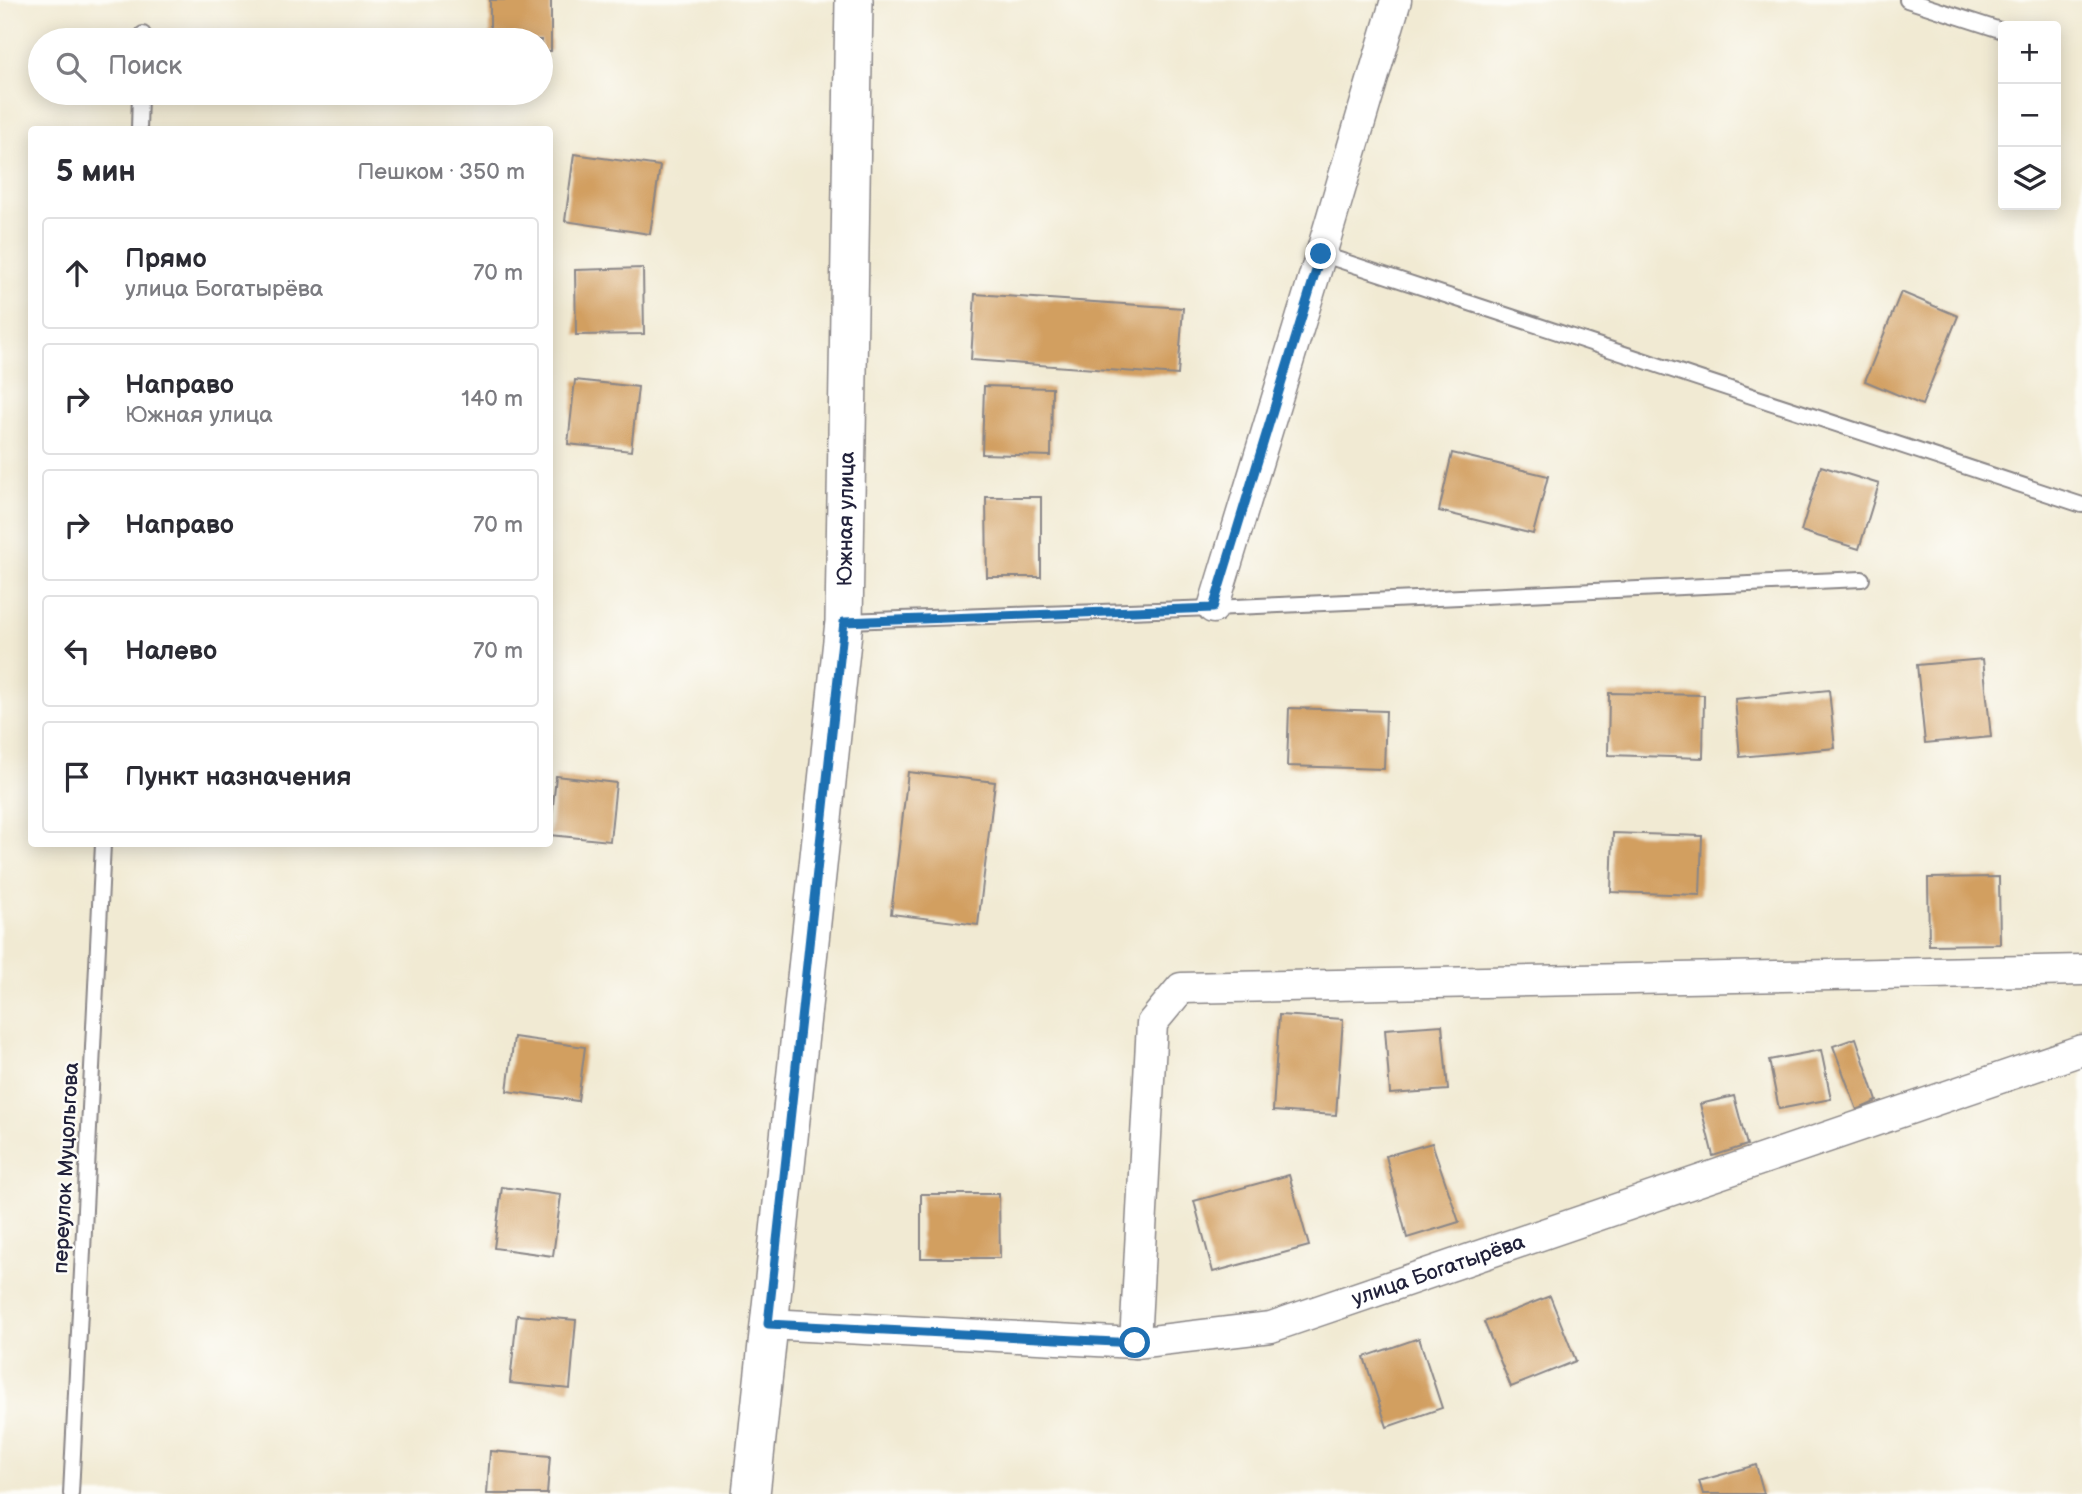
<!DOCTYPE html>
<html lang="ru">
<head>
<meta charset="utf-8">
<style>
  body { margin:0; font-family:"Balsamiq Sans",sans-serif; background:#f7f7f7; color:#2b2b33 }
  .controls { position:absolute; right:21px; top:21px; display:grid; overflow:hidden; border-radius:7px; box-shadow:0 4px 18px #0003 }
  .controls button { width:63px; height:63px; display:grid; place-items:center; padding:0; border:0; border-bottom:2px solid #e1e1e2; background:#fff; color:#2b2b33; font:35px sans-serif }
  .stop { position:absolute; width:21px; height:21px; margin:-16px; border:5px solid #1f6fb2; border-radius:50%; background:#fff }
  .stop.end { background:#1f6fb2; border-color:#fff; box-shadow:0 2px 7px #0008 }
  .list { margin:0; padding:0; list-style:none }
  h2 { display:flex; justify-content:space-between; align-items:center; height:91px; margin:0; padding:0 28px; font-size:30px }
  h2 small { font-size:23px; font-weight:400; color:#7c7c81 }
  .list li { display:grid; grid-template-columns:46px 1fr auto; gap:21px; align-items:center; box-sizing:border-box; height:112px; margin:0 14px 14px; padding:0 14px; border:2px solid #e1e1e2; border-radius:7px }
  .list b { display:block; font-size:26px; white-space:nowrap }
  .list p { margin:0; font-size:23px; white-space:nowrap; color:#7c7c81 }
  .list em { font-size:23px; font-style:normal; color:#7c7c81 }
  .icon { flex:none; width:38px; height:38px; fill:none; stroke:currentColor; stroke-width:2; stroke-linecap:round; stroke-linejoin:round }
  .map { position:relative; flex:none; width:2082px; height:1494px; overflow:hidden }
  .search { position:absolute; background:#fff; box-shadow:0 4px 18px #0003; left:28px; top:28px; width:525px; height:77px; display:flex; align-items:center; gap:18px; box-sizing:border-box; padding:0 24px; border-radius:38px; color:#7c7c81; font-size:26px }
  .panel { position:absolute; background:#fff; box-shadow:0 4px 18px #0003; left:28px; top:126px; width:525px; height:721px; border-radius:7px }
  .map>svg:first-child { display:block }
</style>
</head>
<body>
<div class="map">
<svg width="2082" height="1494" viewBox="0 0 2082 1494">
  <rect width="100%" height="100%" fill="#fdfcf7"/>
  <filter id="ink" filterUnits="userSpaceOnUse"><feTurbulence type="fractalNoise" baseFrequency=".0143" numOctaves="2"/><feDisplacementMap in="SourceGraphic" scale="14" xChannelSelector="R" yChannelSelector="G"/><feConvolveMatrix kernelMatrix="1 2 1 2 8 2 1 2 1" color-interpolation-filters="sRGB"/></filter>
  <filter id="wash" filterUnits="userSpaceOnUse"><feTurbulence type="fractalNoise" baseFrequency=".00686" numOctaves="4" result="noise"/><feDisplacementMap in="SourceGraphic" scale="28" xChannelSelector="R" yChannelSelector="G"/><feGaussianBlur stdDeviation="1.57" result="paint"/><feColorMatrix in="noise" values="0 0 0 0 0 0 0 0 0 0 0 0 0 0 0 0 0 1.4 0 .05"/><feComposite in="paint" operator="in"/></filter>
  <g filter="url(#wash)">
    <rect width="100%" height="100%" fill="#f1ead3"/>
    <g id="blocks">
      <!-- building -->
      <g fill="#d29f61">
        <path d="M490,0H551V51H541V40H490Z"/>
        <path d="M574,154L660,166L650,234L565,221Z"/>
        <path d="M643,268L644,334L576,335L575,270Z"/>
        <path d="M1901,292L1958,316L1922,405L1865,381Z"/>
        <path d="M975,294L1183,308L1178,375L971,360Z"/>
        <path d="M575,380L638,387L631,451L568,444Z"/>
        <path d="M984,386L1052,388L1051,456L982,454Z"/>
        <path d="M1452,453L1548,476L1533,534L1439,511Z"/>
        <path d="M1821,466L1879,484L1859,549L1801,531Z"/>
        <path d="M986,497H1041V577H987Z"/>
        <path d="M1983,659L1991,737L1925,743L1917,665Z"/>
        <path d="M1829,690L1835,748L1740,757L1735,699Z"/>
        <path d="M1609,693L1704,695L1703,758L1608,755Z"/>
        <path d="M1289,708L1386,711L1384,769L1287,766Z"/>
        <path d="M908,772L995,782L978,925L891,914Z"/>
        <path d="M556,776L616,783L610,841L550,835Z"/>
        <path d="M1613,833L1702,836L1700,895L1611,892Z"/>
        <path d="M1999,877L2000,944L1929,945L1928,878Z"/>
        <path d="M1279,1015L1343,1019L1336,1115L1273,1111Z"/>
        <path d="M1442,1025L1448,1090L1390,1094L1385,1029Z"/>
        <path d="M514,1037L585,1047L578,1101L507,1091Z"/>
        <path d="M1856,1038L1877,1101L1857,1110L1833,1046Z"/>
        <path d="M1821,1050L1831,1099L1779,1109L1769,1060Z"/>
        <path d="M1734,1096L1747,1145L1713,1156L1700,1104Z"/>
        <path d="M1432,1143L1459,1222L1407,1238L1386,1156Z"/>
        <path d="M1289,1175L1309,1246L1213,1272L1194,1201Z"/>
        <path d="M502,1187L561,1195L553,1256L494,1248Z"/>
        <path d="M921,1194H999L1000,1258H921Z"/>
        <path d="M1550,1296L1576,1361L1511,1387L1484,1322Z"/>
        <path d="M517,1315L576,1320L570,1389L510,1383Z"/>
        <path d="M1419,1338L1442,1408L1387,1427L1364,1357Z"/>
        <path d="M490,1451L550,1456L547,1494H487Z"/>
        <path d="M1756,1465L1764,1494H1703L1699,1481Z"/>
      </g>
    </g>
  </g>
  <g filter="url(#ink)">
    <use href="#blocks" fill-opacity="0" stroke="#8a8687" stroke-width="2"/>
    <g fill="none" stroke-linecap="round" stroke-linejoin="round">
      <defs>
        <g id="service">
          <path d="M1907,0L2003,31"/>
          <path d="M143,40V34"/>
          <path d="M139,130L140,93"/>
          <path d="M1321,254L2082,505"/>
          <path d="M846,621L1213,608L1862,579"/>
          <path d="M71,1494L103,844"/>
        </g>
        <g id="minor">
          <path d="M1213,608L1321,254L1396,0"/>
          <path id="s1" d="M768,1324L1135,1343L1271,1327L2082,1050"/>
          <path d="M1135,1343L1152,1023L1181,988L2082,970"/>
        </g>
        <g id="tertiary">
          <path id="s2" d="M751,1494L844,622L854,0"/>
        </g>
      </defs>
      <!-- service casing -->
      <use href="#service" stroke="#8a8687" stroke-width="18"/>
      <!-- minor casing -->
      <use href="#minor" stroke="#8a8687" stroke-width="33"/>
      <!-- tertiary casing -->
      <use href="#tertiary" stroke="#8a8687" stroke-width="40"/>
      <!-- service -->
      <use href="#service" stroke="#fff" stroke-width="14"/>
      <!-- minor -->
      <use href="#minor" stroke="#fff" stroke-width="30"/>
      <!-- tertiary -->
      <use href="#tertiary" stroke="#fff" stroke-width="37"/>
    </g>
  </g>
  <g fill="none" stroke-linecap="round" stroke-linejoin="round" filter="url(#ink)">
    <!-- route -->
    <path stroke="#1f6fb2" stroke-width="9" d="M1135,1343L768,1324L844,622L1213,608L1321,254"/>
  </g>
  <g text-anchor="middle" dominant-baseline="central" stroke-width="5" stroke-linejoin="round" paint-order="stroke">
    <!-- street labels -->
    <g font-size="21" fill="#22223b" stroke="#fdfcf7">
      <text stroke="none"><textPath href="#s2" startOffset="980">Южная улица</textPath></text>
      <text transform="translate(66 1168) rotate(-87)">переулок Муцольгова</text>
      <text stroke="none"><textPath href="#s1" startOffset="681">улица Богатырёва</textPath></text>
    </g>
  </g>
</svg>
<div class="controls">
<button>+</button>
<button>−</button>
<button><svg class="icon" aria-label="layers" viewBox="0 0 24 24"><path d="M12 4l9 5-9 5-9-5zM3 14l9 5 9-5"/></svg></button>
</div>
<div class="stop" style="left:1135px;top:1343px"></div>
<div class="stop end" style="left:1321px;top:254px"></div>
<div class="search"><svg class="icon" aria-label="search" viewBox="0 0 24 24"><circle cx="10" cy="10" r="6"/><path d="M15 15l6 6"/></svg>Поиск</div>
<section class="panel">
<h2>5 мин<small>Пешком · 350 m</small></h2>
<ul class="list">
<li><svg class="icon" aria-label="ahead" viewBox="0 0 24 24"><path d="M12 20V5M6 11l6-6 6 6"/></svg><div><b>Прямо</b><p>улица Богатырёва</p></div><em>70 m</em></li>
<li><svg class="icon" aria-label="right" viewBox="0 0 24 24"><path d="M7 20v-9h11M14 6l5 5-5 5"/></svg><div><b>Направо</b><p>Южная улица</p></div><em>140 m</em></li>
<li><svg class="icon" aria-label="right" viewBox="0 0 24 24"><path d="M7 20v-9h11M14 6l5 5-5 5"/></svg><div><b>Направо</b></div><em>70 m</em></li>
<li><svg class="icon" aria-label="left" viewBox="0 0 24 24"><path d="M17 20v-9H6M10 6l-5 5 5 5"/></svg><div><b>Налево</b></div><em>70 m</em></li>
<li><svg class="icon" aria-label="arrive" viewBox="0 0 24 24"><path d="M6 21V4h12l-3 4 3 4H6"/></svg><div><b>Пункт назначения</b></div></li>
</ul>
</section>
</div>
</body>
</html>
